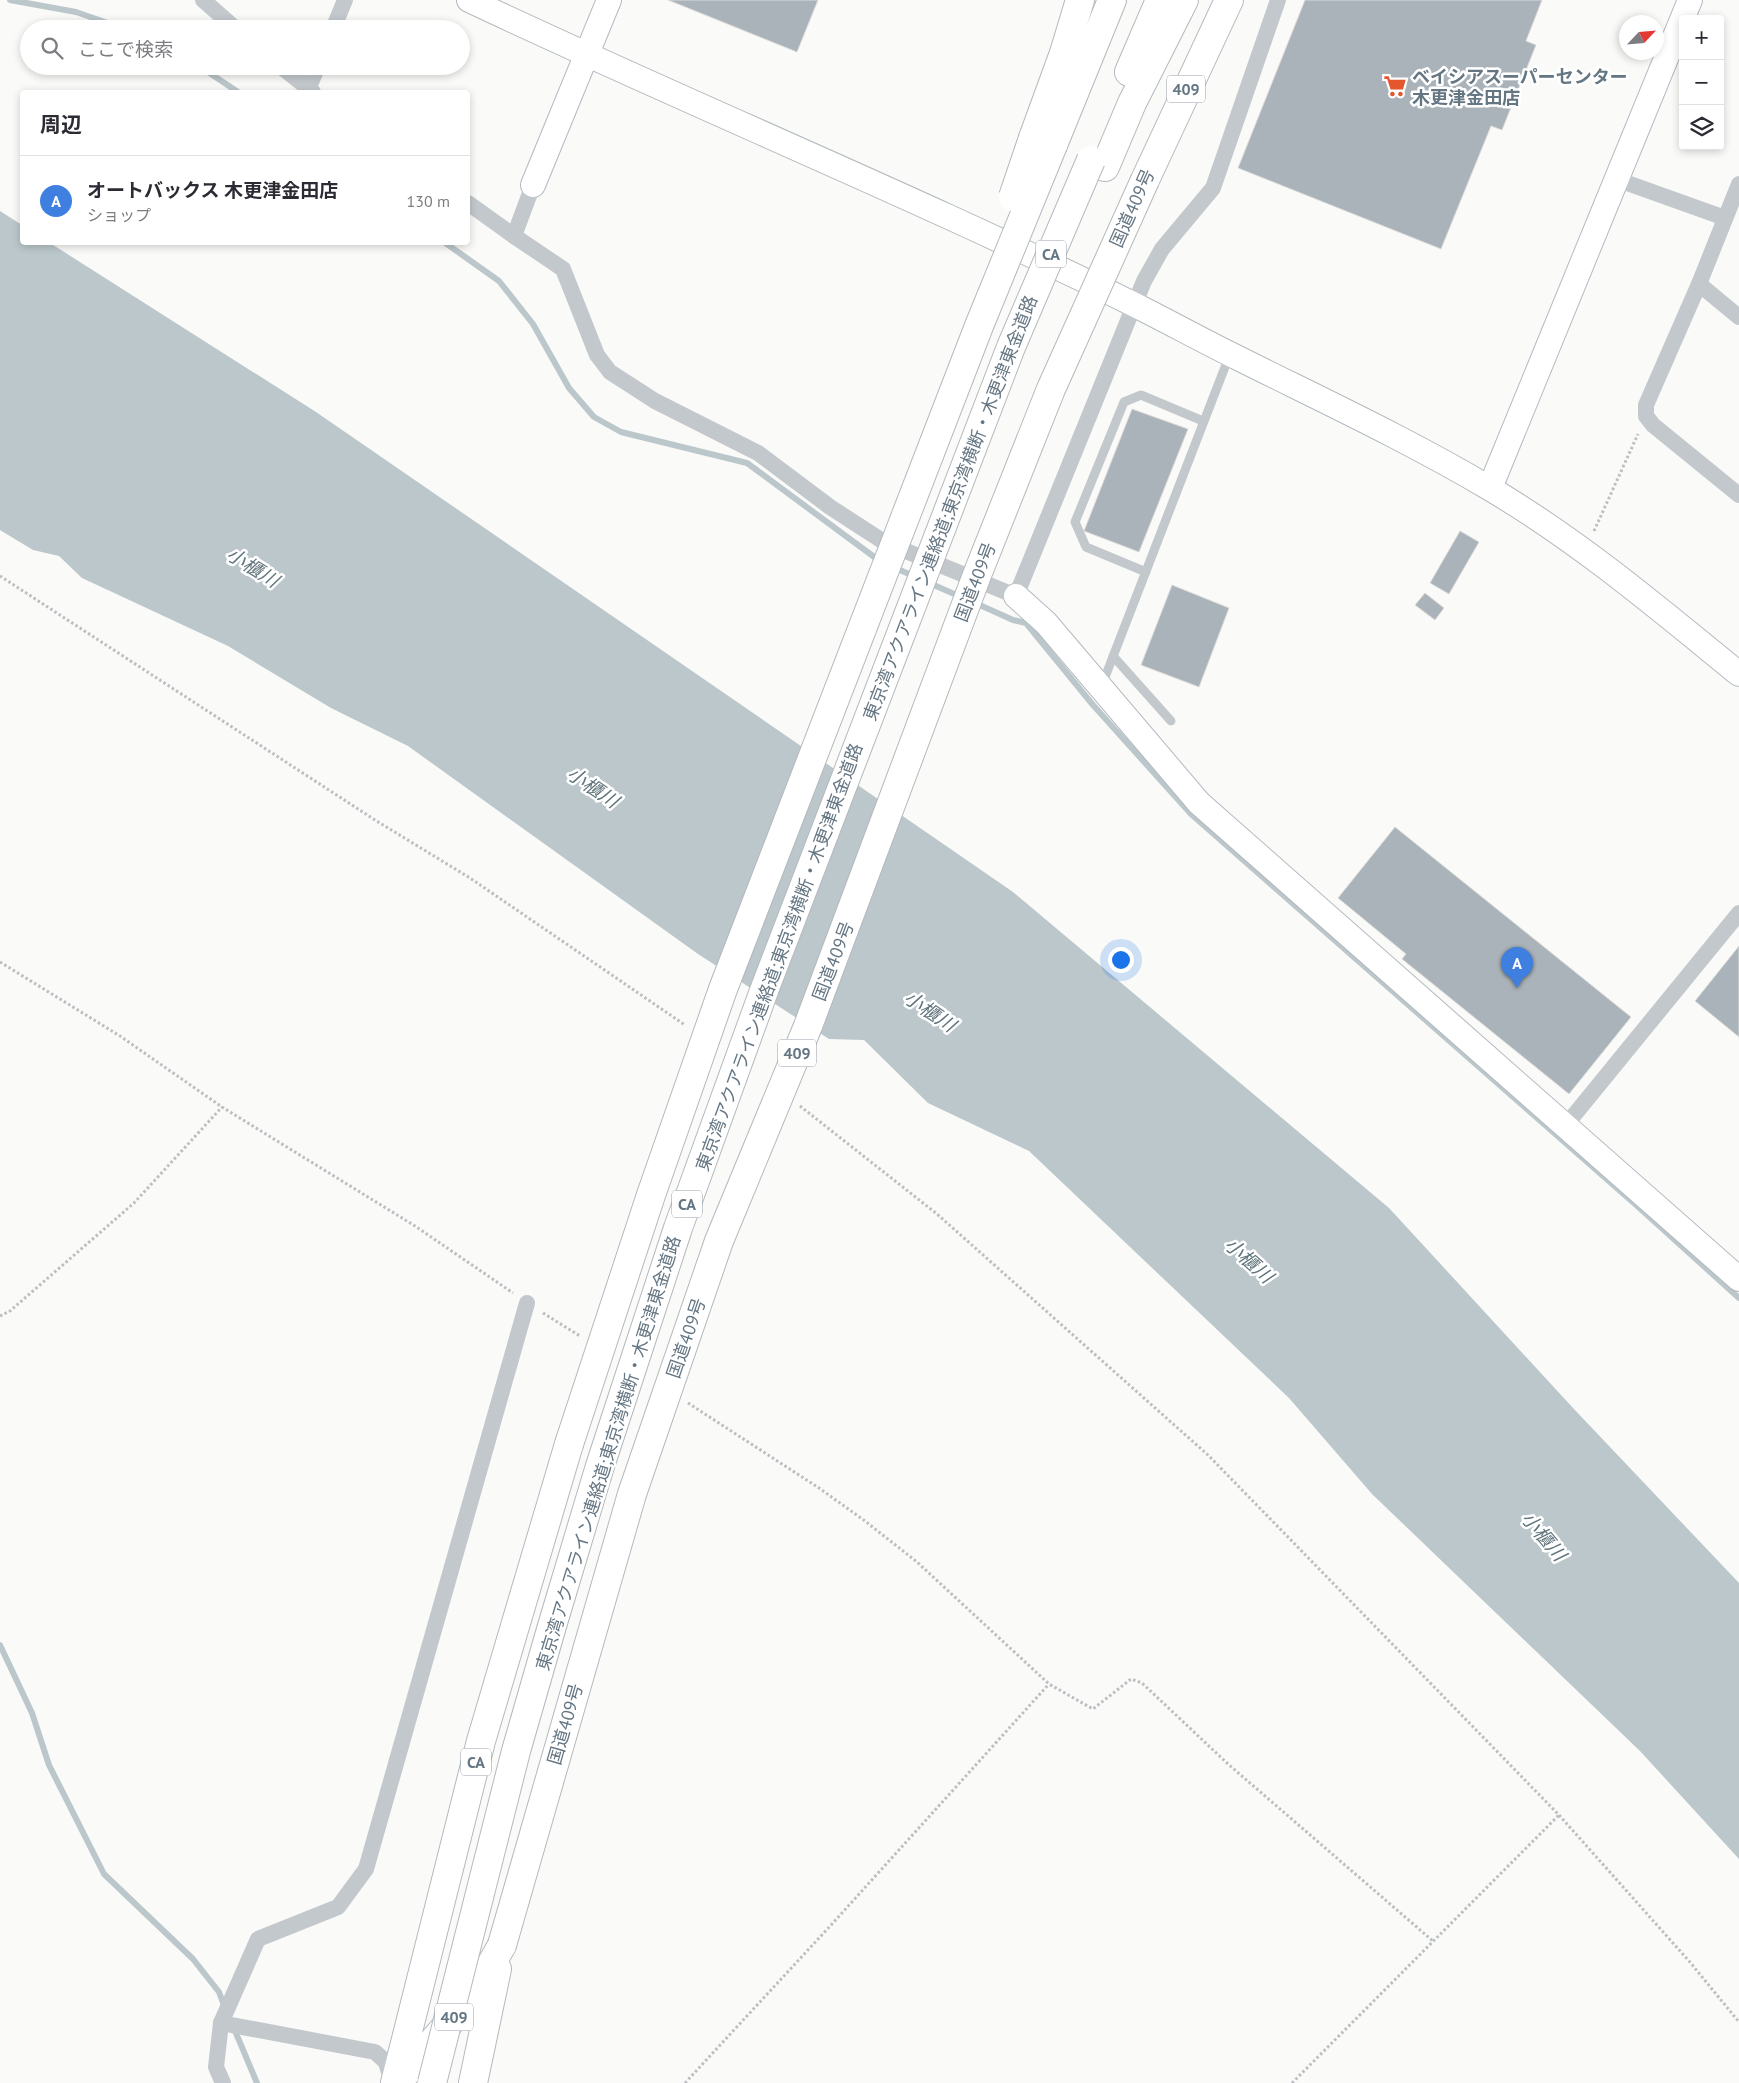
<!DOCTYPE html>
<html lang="ja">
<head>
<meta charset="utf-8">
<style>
  body { margin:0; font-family:"PT Sans","Noto Sans JP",sans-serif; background:#f2f2f3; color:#2b2b33 }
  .controls { position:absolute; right:15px; top:15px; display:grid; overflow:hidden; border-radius:5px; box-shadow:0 2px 8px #0003 }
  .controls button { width:45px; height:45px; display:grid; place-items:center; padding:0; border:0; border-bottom:1px solid #e1e1e2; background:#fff; color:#2b2b33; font:25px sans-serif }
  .compass { position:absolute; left:1619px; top:15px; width:45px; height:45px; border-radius:50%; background:#fff; box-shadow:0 2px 8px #0003; rotate:64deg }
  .you { position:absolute; left:1120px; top:959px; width:18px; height:18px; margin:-12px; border:4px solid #fff; border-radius:50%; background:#1a73e8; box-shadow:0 0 0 8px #1a73e833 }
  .badge { display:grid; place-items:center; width:32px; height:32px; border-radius:50%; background:#d93025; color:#fff; font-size:16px; font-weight:700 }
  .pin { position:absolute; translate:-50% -41px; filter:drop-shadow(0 1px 2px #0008) }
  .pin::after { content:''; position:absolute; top:26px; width:18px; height:15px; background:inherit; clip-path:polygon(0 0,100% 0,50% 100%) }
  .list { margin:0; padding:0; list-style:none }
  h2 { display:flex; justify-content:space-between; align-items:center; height:65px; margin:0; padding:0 20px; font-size:21px }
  h2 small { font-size:16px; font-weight:400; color:#7c7c81 }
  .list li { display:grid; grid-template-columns:32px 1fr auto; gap:15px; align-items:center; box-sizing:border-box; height:90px; padding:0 20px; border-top:1px solid #e1e1e2 }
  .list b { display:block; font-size:19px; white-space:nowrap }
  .list p { margin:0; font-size:16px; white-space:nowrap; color:#7c7c81 }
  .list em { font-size:16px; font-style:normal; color:#7c7c81 }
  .icon { flex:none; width:28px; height:28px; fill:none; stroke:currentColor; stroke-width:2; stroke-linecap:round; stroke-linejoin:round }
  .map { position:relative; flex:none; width:1739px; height:2083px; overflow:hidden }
  .search { position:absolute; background:#fff; box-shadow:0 2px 8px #0003; left:20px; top:20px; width:450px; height:55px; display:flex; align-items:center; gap:12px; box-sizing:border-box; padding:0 18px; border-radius:28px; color:#7c7c81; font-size:19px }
  .panel { position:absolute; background:#fff; box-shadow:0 2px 8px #0003; left:20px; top:90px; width:450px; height:155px; border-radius:5px }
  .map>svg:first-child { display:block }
</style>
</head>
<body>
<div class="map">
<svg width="1739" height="2083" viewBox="0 0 1739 2083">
  <rect width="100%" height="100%" fill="#fafaf8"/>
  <!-- water -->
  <path fill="#bbc7cb" d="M0,211L22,225V242L50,243L316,412L1013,892L1389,1208L1573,1408L1739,1583V1859L1640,1751L1372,1494L1289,1398L1029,1151L928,1103L864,1040L829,1039L698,954L408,746L331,708L228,646L82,578L59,556L33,550L0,530Z"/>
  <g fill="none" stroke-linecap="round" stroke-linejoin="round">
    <!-- stream -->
    <g stroke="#bbc7cb" stroke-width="6">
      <path d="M10,0L76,12L125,29"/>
      <path d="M199,66L238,92"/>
      <path d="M444,242L499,281L533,324L569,388L594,417L621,432L747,463L881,562"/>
      <path d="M893,567L916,577"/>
      <path d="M927,582L961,597"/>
      <path d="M973,602L1013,620L1026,623L1093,705L1191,814L1635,1204L1739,1298"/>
      <path d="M0,1645L32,1713L49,1765L104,1874L193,1959L219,1992L225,2008"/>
      <path d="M233,2026L257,2083"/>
    </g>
  </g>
  <!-- building -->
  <g fill="#aab3b9" stroke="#dcdcda">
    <path d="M668,0H818L797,52Z"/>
    <path d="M1305,0H1542L1526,41L1536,45L1502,130L1491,126L1441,249L1238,168Z"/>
    <path d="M1132,409L1188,429L1139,552L1084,531Z"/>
    <path d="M1460,531L1479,542L1449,594L1430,583Z"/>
    <path d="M1172,585L1229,608L1199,687L1141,665Z"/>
    <path d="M1425,593L1444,608L1435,620L1415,605Z"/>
    <path d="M1395,827L1631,1017L1569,1094L1402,959L1406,954L1338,898Z"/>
    <path d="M1739,946V1037L1695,1001Z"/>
  </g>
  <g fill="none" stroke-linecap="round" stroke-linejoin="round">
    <defs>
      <g id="secondary">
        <path d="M469,0C689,104 916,197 1135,305C1169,322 1203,341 1238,358C1322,400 1408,440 1489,488C1579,541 1658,608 1739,674"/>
        <path d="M533,185L609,0"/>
        <path d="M1490,488L1690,0"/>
        <path d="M1016,596L1046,623L1199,803L1739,1279"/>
      </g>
      <g id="highway">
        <path d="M1129,72L1160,0"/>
        <path d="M1033,138L1064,53L1080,0"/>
        <path d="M1053,145L1112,0"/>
        <path d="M1105,167L1132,103L1184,0"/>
        <path d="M1145,180L1229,0"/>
        <path d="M395,2083L481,1741L569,1444"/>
        <path d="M397,2083L475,1993L502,1945"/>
        <path d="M473,2083L497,1969"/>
      </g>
    </defs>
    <!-- secondary casing -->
    <use href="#secondary" stroke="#b3babf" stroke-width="26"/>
    <!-- highway casing -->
    <use href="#highway" stroke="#b4b9bd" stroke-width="30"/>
    <!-- path -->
    <g stroke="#bbbfc2" stroke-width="3" stroke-dasharray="2.5 2.5" stroke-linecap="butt">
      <path d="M1594,531L1638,434"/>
      <path d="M0,576L375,820L470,878L685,1025"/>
      <path d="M0,962L120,1036L222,1107L415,1226L513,1293"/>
      <path d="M800,1106L937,1214L1208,1455L1559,1815L1689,1961L1739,2022"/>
      <path d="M543,1313L580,1336"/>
      <path d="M0,1316L10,1311L134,1203L222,1107"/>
      <path d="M688,1403L819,1488L865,1521L917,1562L1049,1684L1093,1709L1131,1679L1142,1683L1228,1764L1434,1942"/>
      <path d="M685,2083L832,1924L1049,1684"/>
      <path d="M1292,2083L1559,1815"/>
    </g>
    <!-- lane -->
    <g stroke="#c3c8cc" stroke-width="9">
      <path d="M1146,572L1086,547L1075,522L1124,402L1141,395L1203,421"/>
      <path d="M1113,656L1171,721"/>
      <path d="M1102,685L1230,354"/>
    </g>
    <!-- street -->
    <g stroke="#c3c8cc" stroke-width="16">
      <path d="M203,0L236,29"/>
      <path d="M333,29L345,0"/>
      <path d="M280,66L313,92"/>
      <path d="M308,89L318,66"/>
      <path d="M1616,179L1725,218"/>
      <path d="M1739,184L1699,284L1646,405V416L1653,425L1739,495"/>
      <path d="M533,185L514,236L563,269L597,355L610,372L655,401L758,453L830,507L884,542L1016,596L1144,281L1162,249L1213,188L1278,0"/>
      <path d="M468,203L514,236"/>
      <path d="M1699,284L1739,317"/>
      <path d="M1566,1125L1739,913"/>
      <path d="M221,2023L375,2052L386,2062L392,2083"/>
      <path d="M223,2083L216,2067L221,2023L258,1939L338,1907L366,1869L527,1303"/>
    </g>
    <!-- secondary -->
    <use href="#secondary" stroke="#fff" stroke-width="24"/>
    <!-- highway -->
    <use href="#highway" stroke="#fff" stroke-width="28"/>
    <defs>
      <g id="highway-bridge">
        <path d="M1013,197L1033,138"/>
        <path d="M569,1444L651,1195L723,989L979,326L1053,145"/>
        <path d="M502,1945L632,1494L719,1241L808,1026L977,575L1051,389L1145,180"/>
        <path d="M432,2083L516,1751L552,1626L600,1466L678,1228L765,988L1011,347L1091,160"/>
      </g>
    </defs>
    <!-- highway-bridge casing -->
    <use href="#highway-bridge" stroke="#b4b9bd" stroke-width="30" stroke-linecap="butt"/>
    <!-- highway-bridge -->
    <use href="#highway-bridge" stroke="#fff" stroke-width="28"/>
  </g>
  <!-- icons -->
  <defs>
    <symbol id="supermarket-bare" viewBox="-9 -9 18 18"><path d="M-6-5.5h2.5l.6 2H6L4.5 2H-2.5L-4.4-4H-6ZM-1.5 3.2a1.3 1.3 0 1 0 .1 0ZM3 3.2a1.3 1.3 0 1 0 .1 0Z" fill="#e4572e" stroke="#fff" stroke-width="2.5" paint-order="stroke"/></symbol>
  </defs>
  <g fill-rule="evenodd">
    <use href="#supermarket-bare" x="1379" y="70" width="32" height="32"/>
  </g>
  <g text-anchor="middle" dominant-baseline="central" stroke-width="5" stroke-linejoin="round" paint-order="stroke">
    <!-- shield labels -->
    <g fill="#fff" stroke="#939fa8" stroke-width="1">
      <rect x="1167" y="75.5" width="38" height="27" rx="4"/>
      <rect x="1036" y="240.5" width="30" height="27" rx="4"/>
      <rect x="778" y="1039.5" width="38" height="27" rx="4"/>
      <rect x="672" y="1190.5" width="30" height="27" rx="4"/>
      <rect x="461" y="1748.5" width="30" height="27" rx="4"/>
      <rect x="435" y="2003.5" width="38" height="27" rx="4"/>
    </g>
    <g font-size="16" font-weight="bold" fill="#657683">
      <text x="1186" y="89">409</text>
      <text x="1051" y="254">CA</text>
      <text x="797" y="1053">409</text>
      <text x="687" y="1204">CA</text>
      <text x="476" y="1762">CA</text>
      <text x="454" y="2017">409</text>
    </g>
    <!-- poi labels -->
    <g font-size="18" font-weight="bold" fill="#657683" stroke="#fff" text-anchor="start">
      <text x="1412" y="76">ベイシアスーパーセンター<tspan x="1412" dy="21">木更津金田店</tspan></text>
    </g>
    <!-- street labels -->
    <g font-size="18" fill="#657683" stroke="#fff">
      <text transform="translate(1132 208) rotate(-66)">国道409号</text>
      <text transform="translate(950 508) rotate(-69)">東京湾アクアライン連絡道;東京湾横断・木更津東金道路</text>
      <text transform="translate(975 582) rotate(-69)">国道409号</text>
      <text transform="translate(779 957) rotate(-70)">東京湾アクアライン連絡道;東京湾横断・木更津東金道路</text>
      <text transform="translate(833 961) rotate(-69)">国道409号</text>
      <text transform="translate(686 1338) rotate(-71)">国道409号</text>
      <text transform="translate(608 1453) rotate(-73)">東京湾アクアライン連絡道;東京湾横断・木更津東金道路</text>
      <text transform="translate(565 1724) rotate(-74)">国道409号</text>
    </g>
    <!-- water labels -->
    <g font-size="19" font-style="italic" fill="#60757c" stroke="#fff">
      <text transform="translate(253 567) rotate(32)">小櫃川</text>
      <text transform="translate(593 787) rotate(34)">小櫃川</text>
      <text transform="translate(930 1011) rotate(34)">小櫃川</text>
      <text transform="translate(1249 1260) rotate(42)">小櫃川</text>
      <text transform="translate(1544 1536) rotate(50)">小櫃川</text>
    </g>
  </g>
</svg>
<div class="controls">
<button>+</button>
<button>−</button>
<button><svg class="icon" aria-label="layers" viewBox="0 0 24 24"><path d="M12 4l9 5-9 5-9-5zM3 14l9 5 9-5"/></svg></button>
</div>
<svg class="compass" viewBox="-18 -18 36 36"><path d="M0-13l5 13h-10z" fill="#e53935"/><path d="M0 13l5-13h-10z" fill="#7c7c81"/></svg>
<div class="you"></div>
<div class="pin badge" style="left:1517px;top:988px;background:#3f7fe0">A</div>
<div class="search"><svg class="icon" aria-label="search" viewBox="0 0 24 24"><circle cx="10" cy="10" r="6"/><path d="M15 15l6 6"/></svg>ここで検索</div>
<section class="panel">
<h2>周辺<small></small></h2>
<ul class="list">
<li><span class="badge" style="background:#3f7fe0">A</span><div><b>オートバックス 木更津金田店</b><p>ショップ</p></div><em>130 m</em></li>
</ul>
</section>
</div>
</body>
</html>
